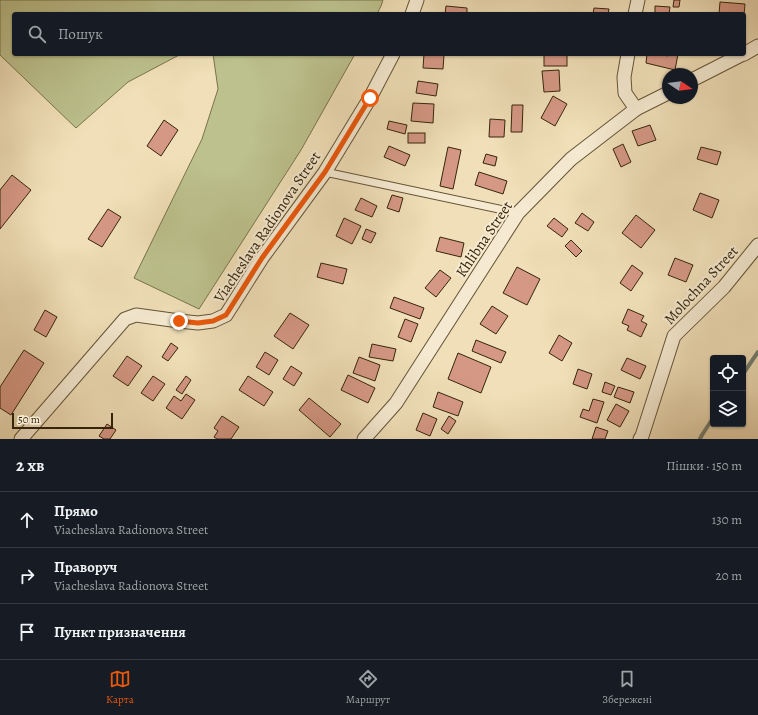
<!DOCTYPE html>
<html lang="uk">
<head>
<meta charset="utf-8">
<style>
  body { margin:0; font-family:Alegreya,serif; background:#20242c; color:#f1f3f6 }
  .controls { position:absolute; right:12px; bottom:12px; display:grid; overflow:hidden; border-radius:4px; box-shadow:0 1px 3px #0004 }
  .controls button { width:36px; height:36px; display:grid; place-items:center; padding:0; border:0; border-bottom:1px solid #363941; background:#171b24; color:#f1f3f6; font:20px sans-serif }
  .compass { position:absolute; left:662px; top:68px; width:36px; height:36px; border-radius:50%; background:#171b24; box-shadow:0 1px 3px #0004; rotate:103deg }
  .scale { position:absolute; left:12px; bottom:10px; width:101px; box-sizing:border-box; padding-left:4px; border:2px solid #36250b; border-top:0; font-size:11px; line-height:14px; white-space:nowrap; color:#36250b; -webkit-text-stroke:3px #f5ead1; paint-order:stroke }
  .stop { position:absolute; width:12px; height:12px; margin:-9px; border:3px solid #ea580c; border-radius:50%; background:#fff }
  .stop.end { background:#ea580c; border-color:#fff; box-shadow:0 1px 4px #0008 }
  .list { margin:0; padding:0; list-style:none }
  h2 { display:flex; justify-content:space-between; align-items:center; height:52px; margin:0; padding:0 16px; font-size:17px }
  h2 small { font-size:13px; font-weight:400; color:#9ea1a6 }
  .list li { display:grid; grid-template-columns:26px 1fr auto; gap:12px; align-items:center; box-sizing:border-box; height:56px; padding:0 16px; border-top:1px solid #363941 }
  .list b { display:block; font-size:15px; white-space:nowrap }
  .list p { margin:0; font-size:13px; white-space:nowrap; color:#9ea1a6 }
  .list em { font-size:13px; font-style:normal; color:#9ea1a6 }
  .icon { flex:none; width:22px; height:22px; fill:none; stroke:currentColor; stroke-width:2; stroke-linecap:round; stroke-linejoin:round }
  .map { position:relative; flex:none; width:758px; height:439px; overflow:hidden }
  .search { position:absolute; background:#171b24; box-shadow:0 1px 3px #0004; left:12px; right:12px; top:12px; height:44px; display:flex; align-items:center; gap:10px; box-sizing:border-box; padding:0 14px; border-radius:4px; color:#9ea1a6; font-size:15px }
  .sheet { height:220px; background:#171b24 }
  nav { display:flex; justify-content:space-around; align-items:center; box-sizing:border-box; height:56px; border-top:1px solid #363941; background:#171b24; font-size:11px; color:#9ea1a6 }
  nav a { display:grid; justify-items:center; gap:2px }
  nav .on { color:#ea580c }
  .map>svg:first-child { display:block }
</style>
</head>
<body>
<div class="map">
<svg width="758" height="439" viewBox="0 0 758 439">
  <rect width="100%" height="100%" fill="#f0dfb8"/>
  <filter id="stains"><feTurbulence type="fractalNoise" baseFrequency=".005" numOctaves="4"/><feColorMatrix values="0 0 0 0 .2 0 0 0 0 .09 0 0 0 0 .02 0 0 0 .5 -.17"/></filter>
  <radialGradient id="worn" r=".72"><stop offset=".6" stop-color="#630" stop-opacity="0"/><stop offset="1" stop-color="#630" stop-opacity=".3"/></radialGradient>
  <!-- green -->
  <g fill="#bcc18d" stroke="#79734c">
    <path d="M0,0H383L381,6L377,14H14V54H181L128,82L76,128L0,55Z"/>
    <path d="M213,54H355L301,150L199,309L134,278L202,139L218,89Z"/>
  </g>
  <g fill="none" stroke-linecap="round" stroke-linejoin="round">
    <!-- stream -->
    <g stroke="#737f72" stroke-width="4">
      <path d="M743,374L758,352"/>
      <path d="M700,439L702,435L713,418"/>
    </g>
  </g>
  <!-- building -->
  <g fill="#d59885" stroke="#36250b">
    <path d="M674,0H680L679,7H673Z"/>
    <path d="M720,2L745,4L744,15L719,14Z"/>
    <path d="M446,6L467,8V14H445Z"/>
    <path d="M655,6L670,7L669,14H655Z"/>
    <path d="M594,8L609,9L608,14H593Z"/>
    <path d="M424,54L444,55L443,69L423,68Z"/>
    <rect x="544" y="54" width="23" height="12"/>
    <path d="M647,54H661L668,56V54H678L675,70L646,63Z"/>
    <path d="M559,70L560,91L544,92L542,71Z"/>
    <path d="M418,81L438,84L436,96L416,93Z"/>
    <path d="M553,96L567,104L555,126L541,118Z"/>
    <path d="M413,103L434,104L433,123L411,121Z"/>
    <path d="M512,105H523L522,132H511Z"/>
    <path d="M490,119L505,120L504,137H489Z"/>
    <path d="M164,120L178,130L161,156L147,146Z"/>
    <path d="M389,121L407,125L405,134L387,129Z"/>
    <path d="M650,125L656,140L638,146L632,131Z"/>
    <rect x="408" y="133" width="17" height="10"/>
    <path d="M623,144L631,162L621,167L613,149Z"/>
    <path d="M389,146L410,155L405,166L384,157Z"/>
    <path d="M448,147L461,150L453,189L440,186Z"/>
    <path d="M701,147L721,152L717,165L697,159Z"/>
    <path d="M486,154L497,157L495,166L483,163Z"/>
    <path d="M479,172L507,181L503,194L475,185Z"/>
    <path d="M12,175L31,190L0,229V190Z"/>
    <path d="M700,193L719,200L712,218L693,210Z"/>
    <path d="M392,195L403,198L399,212L387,208Z"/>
    <path d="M361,198L377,206L372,217L355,210Z"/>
    <path d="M108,209L121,217L102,247L88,239Z"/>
    <path d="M582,213L594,222L588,231L575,223Z"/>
    <path d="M636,215L655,230L641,248L622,233Z"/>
    <path d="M344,218L361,226L352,244L336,236Z"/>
    <path d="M554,218L568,229L562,237L547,226Z"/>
    <path d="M366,229L376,233L371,243L362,239Z"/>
    <path d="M440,237L464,243L461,257L436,251Z"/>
    <path d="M571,240L582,251L576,257L565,246Z"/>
    <path d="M675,258L693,265L686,282L668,275Z"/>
    <path d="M321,263L347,269L343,284L317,277Z"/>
    <path d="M632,265L643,273L631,291L620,283Z"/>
    <path d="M517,267L540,279L527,305L503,293Z"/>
    <path d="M440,270L451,278L436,297L425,288Z"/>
    <path d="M394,297L424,308L420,319L390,308Z"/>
    <path d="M492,306L508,316L496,334L480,324Z"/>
    <path d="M628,309L644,316L641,321L647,324L641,337L627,330L629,326L622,323Z"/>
    <path d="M45,310L57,317L46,337L34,330Z"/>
    <path d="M290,313L309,325L293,349L274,336Z"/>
    <path d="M405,319L418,324L411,342L398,337Z"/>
    <path d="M559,335L572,343L562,361L549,353Z"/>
    <path d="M476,340L506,352L501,363L472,351Z"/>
    <path d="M171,343L178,348L168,361L162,357Z"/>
    <path d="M372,344L396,349L393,361L369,357Z"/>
    <path d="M24,350L44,363L11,415L0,408V387Z"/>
    <path d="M265,352L278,360L269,375L256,367Z"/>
    <path d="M458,353L491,367L481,393L448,379Z"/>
    <path d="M127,356L142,366L128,386L113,376Z"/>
    <path d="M359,357L380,365L375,381L353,373Z"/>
    <path d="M627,358L646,366L640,379L621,370Z"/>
    <path d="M291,366L302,373L294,386L283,379Z"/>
    <path d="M578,369L592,374L587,389L573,384Z"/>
    <path d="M348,375L375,388L368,403L341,390Z"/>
    <path d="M153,376L165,384L153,401L141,393Z"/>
    <path d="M186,376L191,380L182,394L176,390Z"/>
    <path d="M248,376L273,392L264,406L239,390Z"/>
    <path d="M605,382L615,386L611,395L602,392Z"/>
    <path d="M618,387L634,392L630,403L614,397Z"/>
    <path d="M438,392L463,402L458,416L433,407Z"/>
    <path d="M186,394L195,400L182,419L166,408L174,396L181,401Z"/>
    <path d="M309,398L341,424L330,437L299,410Z"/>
    <path d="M593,399L604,402L597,423L580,417L583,409L589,411Z"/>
    <path d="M616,404L629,411L620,427L607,420Z"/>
    <path d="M423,413L437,419L430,436L416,430Z"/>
    <path d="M222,416L239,427L231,439H217L214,437L218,431L214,428Z"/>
    <path d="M449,416L456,421L448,434L441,429Z"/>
    <path d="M107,424L116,430L110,439H104L99,436Z"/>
    <path d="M596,427L608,431L605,439H592Z"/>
  </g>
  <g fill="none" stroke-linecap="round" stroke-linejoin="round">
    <defs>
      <path id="service" d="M325,172L518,213"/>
      <g id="minor">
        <path d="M412,14L417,0"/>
        <path d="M635,14L638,0"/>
        <path d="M628,54L624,77L625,93L636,109"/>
        <path d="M744,54L758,46"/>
        <path d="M692,80L743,54"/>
        <path d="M21,439L125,319L136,315L179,321L198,323L213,321L226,315L262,258L325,172L370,98L393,54"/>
        <path d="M364,439L396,403L518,213L571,159L636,109L668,93"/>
        <path d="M640,439L642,436L674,336L724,287L758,245"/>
      </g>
    </defs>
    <!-- service casing -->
    <use href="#service" stroke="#645436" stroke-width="9"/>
    <!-- minor casing -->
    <use href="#minor" stroke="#645436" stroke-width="15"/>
    <!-- service -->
    <use href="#service" stroke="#f5ead1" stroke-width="7"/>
    <!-- minor -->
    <use href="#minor" stroke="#f5ead1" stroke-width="13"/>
  </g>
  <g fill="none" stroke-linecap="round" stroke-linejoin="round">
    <!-- route -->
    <path stroke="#ea580c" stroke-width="5" d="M179,321L198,323L213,321L226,315L262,258L325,172L370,98"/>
  </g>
  <g text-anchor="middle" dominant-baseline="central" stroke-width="4" stroke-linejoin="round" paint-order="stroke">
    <!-- street labels -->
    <g font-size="15" fill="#36250b" stroke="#f5ead1">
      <text transform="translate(267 227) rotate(-56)">Viacheslava Radionova Street</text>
      <text transform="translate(484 239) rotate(-56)">Khlibna Street</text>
      <text transform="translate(701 285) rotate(-47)">Molochna Street</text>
    </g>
  </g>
  <rect width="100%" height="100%" filter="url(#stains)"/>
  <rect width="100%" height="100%" fill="url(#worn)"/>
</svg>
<div class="controls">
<button><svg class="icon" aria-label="locate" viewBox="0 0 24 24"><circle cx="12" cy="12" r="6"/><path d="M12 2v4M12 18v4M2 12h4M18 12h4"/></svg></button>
<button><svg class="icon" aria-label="layers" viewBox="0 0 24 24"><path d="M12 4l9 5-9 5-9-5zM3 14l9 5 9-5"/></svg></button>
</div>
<svg class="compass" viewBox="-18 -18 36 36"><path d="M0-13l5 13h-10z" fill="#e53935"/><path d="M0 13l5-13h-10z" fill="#9ea1a6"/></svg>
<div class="scale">50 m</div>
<div class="stop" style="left:370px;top:98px"></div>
<div class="stop end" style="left:179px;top:321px"></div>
<div class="search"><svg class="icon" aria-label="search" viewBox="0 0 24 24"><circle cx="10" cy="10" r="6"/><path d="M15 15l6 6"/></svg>Пошук</div>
</div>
<section class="sheet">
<h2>2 хв<small>Пішки · 150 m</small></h2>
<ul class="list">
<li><svg class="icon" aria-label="ahead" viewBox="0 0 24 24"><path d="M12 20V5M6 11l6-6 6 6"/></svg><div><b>Прямо</b><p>Viacheslava Radionova Street</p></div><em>130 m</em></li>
<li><svg class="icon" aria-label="right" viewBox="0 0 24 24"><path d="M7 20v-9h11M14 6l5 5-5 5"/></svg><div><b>Праворуч</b><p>Viacheslava Radionova Street</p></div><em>20 m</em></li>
<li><svg class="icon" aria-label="arrive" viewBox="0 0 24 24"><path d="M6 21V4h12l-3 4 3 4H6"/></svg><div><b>Пункт призначення</b></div></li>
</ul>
</section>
<nav>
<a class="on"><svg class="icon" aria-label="map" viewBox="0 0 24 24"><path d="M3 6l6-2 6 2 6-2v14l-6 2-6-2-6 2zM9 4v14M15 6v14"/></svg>Карта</a>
<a><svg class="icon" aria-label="directions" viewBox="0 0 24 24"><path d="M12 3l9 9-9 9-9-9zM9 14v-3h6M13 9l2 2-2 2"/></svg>Маршрут</a>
<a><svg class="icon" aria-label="saved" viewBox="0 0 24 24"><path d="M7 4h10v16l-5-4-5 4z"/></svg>Збережені</a>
</nav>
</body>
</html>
